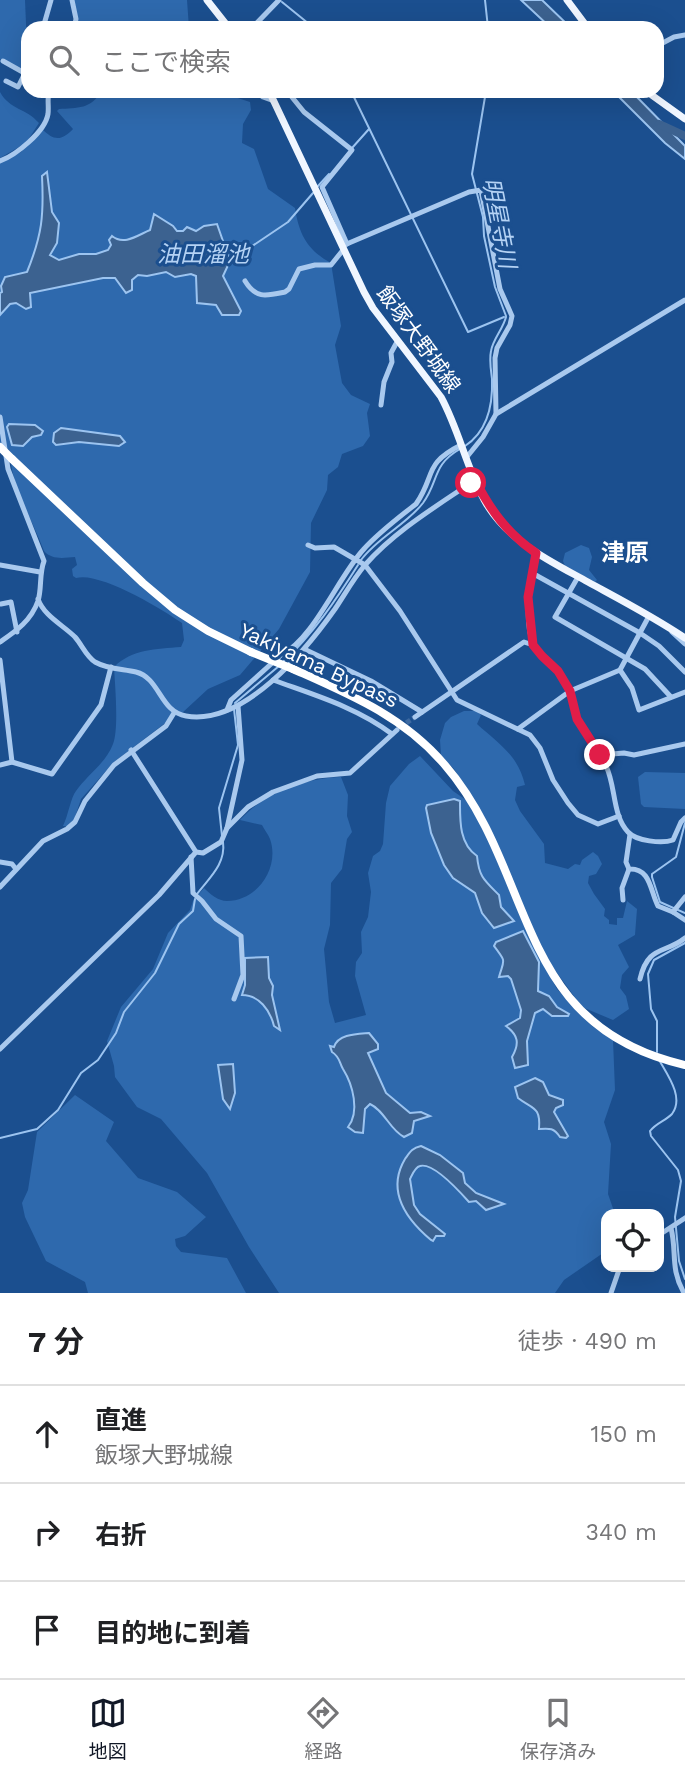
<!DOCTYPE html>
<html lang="ja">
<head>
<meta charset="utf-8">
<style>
  body { margin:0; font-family:"Work Sans","Noto Sans JP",sans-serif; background:#f6f6f6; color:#202124 }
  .controls { position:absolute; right:21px; bottom:21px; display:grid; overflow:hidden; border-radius:14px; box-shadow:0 7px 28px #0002 }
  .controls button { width:63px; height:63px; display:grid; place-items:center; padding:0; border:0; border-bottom:2px solid #e0e0e0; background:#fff; color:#202124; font:35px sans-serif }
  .stop { position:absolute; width:21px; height:21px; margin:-16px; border:5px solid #e11d48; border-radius:50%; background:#fff }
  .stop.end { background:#e11d48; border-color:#fff; box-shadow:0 2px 7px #0008 }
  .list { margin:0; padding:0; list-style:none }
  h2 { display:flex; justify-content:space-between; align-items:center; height:91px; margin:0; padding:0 28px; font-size:30px }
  h2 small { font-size:23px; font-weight:400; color:#757577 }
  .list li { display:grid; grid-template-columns:46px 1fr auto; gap:21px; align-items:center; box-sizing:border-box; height:98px; padding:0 28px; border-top:2px solid #e0e0e0 }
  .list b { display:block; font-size:26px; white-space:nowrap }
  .list p { margin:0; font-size:23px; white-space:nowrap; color:#757577 }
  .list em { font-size:23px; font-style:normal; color:#757577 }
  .icon { flex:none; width:38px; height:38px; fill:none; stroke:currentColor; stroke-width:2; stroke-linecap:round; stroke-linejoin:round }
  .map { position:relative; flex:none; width:685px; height:1293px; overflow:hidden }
  .search { position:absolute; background:#fff; box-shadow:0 7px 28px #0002; left:21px; right:21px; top:21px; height:77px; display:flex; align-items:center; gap:18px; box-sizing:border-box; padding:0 24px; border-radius:21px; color:#757577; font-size:26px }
  .sheet { height:385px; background:#fff }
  nav { display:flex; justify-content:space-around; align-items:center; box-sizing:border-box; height:98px; border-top:2px solid #e0e0e0; background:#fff; font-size:19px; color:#757577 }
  nav a { display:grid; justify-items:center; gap:4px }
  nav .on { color:#111827 }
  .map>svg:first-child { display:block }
</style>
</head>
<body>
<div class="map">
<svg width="685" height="1293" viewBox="0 0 685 1293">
  <rect width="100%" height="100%" fill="#1b4f8f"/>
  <!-- green -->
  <g fill="#2e69ad">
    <path d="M0,0H25L28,72L0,59Z"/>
    <path d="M74,0H187L189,28H77V14Z"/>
    <path d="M101,91H216L250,102L251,110L243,124L242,143L254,149L268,189L295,208C299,234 307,250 331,263L341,326L335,345L342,383L351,395L370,404L367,413L370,436L363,446L342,454L338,467L328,475L327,490L311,523L310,572L279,629L240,675L208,689L182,713L177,714L114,762L81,799L74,820L68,826H63C68,816 71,797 76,791C87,775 106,763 113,744C119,729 115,685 114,667C132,649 156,649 181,647L184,640L182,623C162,609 99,571 76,578L73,576L72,569L77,565L75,557C63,558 52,560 44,551C35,526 7,476 11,453L3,443L0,444V163L21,152L42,129C53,140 61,142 73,129L57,111L59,109C77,108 92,109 101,91Z"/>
    <path d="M0,92C10,110 26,108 39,123L26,143L0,158Z"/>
    <path d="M581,545L589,548L592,557L589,570L597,580L595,582L565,566L563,561L565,553Z"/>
    <path d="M464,711H477L481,715L477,724C499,744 518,755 525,785L517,787L515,800L520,811L544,844L545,863L568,869L575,864L580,865L582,860L593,852L598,856L602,864L596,874L589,876L588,883L594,894L605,909L604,916L609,920V924L617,925V918H623L627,901L637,909L635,935L618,945L629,967L622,975L620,988L626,996L629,1009L613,1020L582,1007L546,958L484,817L454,769L441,755L440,740L445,723L451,717Z"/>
    <path d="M420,756L453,791L469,802L487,836L530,940L557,989L592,1026L613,1040L615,1090L604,1122L611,1144L608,1194L615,1214H606V1251L564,1280L555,1293H279L249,1247L207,1173L161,1119L137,1107L115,1077L114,1066L107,1041L121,1007L153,969L168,933L190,910L193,901L204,888C210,894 218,901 227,901C258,901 280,867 270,839C268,834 264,829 262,825L240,820C264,793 305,778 341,777L348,795L347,816L352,832L347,839L342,869L331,883L330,925L324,949L329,1002L335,1023L366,1015L355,976L356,962L362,953L361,932L368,917L371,892L368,873L373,856L380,851L383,844L386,803L390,786L409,764Z"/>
    <path d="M645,772L685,773V809L644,807L641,804L638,777Z"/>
    <path d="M75,1095L114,1122L106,1141L138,1178L177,1192L206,1217L185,1236L175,1239L176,1246L181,1252L227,1258L246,1293H88L85,1282L46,1261L25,1217L22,1203L28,1190L37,1132Z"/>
  </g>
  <!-- water -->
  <g fill="#3c6290" stroke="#9cc4f0" stroke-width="2">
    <path d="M521,0H542L571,28H551Z"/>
    <path d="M613,91H631L685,146V159L665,143Z"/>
    <path d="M47,172L52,212L59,223L57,243L50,255L59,260L79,254H96L108,250L111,245L109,240L112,236C124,246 138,235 150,230L154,214L173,226L177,231H183L187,227L196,231L204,226L217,224L230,261L223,276L241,311L239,315H222L216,305L197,303L196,276L191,274L175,277L166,272L147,276L138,275L132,280V290L126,293L115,278H103L30,293L31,307L26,309L16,303L10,304L0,315V293L2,292L1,286L5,277L27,272C42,235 44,216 42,176Z"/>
    <path d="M9,424L35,425L43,431L41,435L32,437L23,446L12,445L7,427Z"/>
    <path d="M61,428L120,436L125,442L119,446L79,442L56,445L53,442L54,433Z"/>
    <path d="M454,799L460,801C460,820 459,844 477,856C479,877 484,880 499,895L501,907L514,921L494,928L482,913L475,893L453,878L444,865L431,833L426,808L427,805Z"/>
    <path d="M523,931L539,962L538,991L549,996L557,1007L569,1014L568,1016H552L543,1009L535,1013L527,1041L528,1065L515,1068L512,1057C520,1043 518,1035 506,1026L520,1018L521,1010L511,979L508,976L499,977C504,959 507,963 494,946L496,942Z"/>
    <path d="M268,957L269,978L273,986L272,995L280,1030L274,1026C270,1010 259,995 242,995L245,985V958Z"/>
    <path d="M369,1033L378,1044V1049L368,1053L386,1093L410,1113L421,1112L430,1116L414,1121L412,1133L404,1137C389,1129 385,1111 370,1104L365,1109L363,1133L355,1132L348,1127C360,1112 353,1085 343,1069C339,1062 340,1057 332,1052L330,1046L334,1047C338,1034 357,1034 369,1033Z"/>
    <path d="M233,1064L235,1093L230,1109L223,1099L218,1065Z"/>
    <path d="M535,1078L543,1082L549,1095L563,1100V1105L556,1108L554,1112L568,1136L566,1138L560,1137C554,1128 550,1128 539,1129C541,1106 532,1109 518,1098L515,1087Z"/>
    <path d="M421,1146L440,1155L463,1173L465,1183L476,1193L504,1204L486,1210L476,1201L469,1202C461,1193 433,1162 420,1166C415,1167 412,1175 410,1179L414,1205L420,1214L445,1234L444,1236H436L433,1241L431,1240C406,1219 386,1191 405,1159C410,1152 412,1148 421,1146Z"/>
  </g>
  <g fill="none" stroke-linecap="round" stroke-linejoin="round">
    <!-- stream -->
    <g stroke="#9cc4f0" stroke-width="2">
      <path d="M485,0L488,28"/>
      <path d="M282,2L314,28"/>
      <path d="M351,91L468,332L504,317"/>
      <path d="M486,91L472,174L483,217L484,236L495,287L506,316"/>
      <path d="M352,148L369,129"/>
      <path d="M318,186L329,174"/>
      <path d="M230,261L288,222L313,193"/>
      <path d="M465,446C488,431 493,405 492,379C491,370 489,360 491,351C493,339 503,329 506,317"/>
      <path d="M361,560C378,537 406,525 423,503C439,481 432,465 460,449"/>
      <path d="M283,662C313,634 336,600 358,565"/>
      <path d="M235,703L279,666"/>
      <path d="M685,823L676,857L652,874V877L660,902L685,913"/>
      <path d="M222,836L219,808L238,745L234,709"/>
      <path d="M197,894C209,878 226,864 223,842"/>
      <path d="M657,1052V1021L651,1009L648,974L654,960L685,943"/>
      <path d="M658,1058C666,1073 685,1097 672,1114C665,1121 656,1123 650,1131L651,1136L678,1170L681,1181L675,1217L679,1261L685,1279"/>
      <path d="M0,1138L37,1129L58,1110L81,1073L98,1060L116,1033L124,1012L155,973L179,924L193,911L195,899"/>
    </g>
    <!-- river -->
    <path stroke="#3c6290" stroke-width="8" d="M659,124L685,136"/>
    <!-- minor-tunnel -->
    <path stroke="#3d69a0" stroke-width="5" stroke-dasharray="5 2.5" stroke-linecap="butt" d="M400,727L415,717"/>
    <!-- minor -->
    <g stroke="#a9c9ee" stroke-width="5">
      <path d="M72,0L76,19L74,28"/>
      <path d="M43,28L51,0"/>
      <path d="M252,28L279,0"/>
      <path d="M657,46L674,37L685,35"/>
      <path d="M3,61L28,75"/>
      <path d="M6,81L18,87L25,73"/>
      <path d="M49,91H68"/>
      <path d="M255,91L263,97L274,101"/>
      <path d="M287,91L304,112L352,150L322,187L347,244"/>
      <path d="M0,161C16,155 45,132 48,114C49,106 47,99 49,91"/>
      <path d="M342,246L469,192L481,190L500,289L512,316L510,325L497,348L495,358L496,414"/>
      <path d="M245,281C256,299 266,296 285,292L289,289L299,269L315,265H331L343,250"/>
      <path d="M381,405L384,382L392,362L391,353L398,340"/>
      <path d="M0,417L8,469L44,561C39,574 42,588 38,601C31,621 16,631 0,642"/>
      <path d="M466,458L483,437L496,414L685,300"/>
      <path d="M308,545L315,548L334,547L365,565L400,611L457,700L530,735L540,748L553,780L568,803L578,815L598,824L619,816"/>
      <path d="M536,553C531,582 523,615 533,644C537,656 550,662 558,671C571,686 570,704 578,720C586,736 598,750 606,766C616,786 612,815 628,832C636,841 662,844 673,840L681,822L685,818"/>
      <path d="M0,565L40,572"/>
      <path d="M532,573L640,633L659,646L685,672"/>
      <path d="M578,577L555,617L645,669L671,697"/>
      <path d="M38,599C44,616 63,625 75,637C82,645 86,656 95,662C107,669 123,669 136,672C160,678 160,712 186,716C244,726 306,650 335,609C345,594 354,578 365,565C396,530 437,506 475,480"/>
      <path d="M1,604L11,602L17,632"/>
      <path d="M649,616L620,670L632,688L639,710L685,692"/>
      <path d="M672,632L685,644"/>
      <path d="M304,649L371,681L422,712"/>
      <path d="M0,660L12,762"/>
      <path d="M273,680C314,695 356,707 392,734"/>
      <path d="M227,710L231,700L281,655C313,640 339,576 363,550C378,533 398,518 416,504C436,475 423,464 461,445"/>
      <path d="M415,717L524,642L533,645"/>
      <path d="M518,729L570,691L620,670"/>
      <path d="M131,750L196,852"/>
      <path d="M600,755L624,753L634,755L685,744"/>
      <path d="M0,765L12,762L52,774L101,705L111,667"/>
      <path d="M227,828L248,807L273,792L317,776L350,773L397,730"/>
      <path d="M630,834L626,862L629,869C651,868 650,891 658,906L673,912L685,920"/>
      <path d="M191,857L193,893L202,901L216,919L241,936L243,975L234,999"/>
      <path d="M0,862L12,864L16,869"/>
      <path d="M0,887L43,841L67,829L75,822L85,801L114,765L166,726L174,713"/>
      <path d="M623,900L622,888L629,869"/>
      <path d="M673,912L685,897"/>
      <path d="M640,979C648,945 665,954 685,938"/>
      <path d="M0,1049L159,895L196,852L203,853L221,842L227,828L242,760L238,706"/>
      <path d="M671,1228C677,1252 670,1269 684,1293"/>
      <path d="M659,1235L685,1218"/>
      <path d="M611,1293L620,1267"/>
    </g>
    <!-- major -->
    <g stroke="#f0f6ff" stroke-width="7">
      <path d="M207,0L229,28"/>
      <path d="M567,0L588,28"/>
      <path d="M269,91L364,292L373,308L441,397C460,432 467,471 487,505C511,543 550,561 588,582C621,600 654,617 685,638"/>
      <path d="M646,91L685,119"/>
    </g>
    <!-- highway -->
    <g stroke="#fff" stroke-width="8">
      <path d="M12,459L143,583L175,610L208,631L251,652"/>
      <path d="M293,669C349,694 403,716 444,764C538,872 511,1025 685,1065"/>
    </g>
    <!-- highway-bridge -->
    <g stroke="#fff" stroke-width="8">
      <path d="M0,447L12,459"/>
      <path d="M251,652L293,669"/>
    </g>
  </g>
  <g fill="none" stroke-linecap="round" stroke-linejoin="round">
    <!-- route -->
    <path stroke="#e11d48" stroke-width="9" d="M471,483L475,480C491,511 507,533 536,553L528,597L533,645L542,656L558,671L570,691L577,719L600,755"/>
  </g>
  <g text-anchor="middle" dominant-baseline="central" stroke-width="6" stroke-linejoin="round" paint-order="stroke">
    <!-- street labels -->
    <g font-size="21" fill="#fff" stroke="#1b4f8f">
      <text transform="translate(419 339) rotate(54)">飯塚大野城線</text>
      <text transform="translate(319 665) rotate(25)">Yakiyama Bypass</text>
    </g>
    <!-- water labels -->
    <g font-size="23" font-style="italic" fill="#b5d3f5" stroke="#1b4f8f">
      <text transform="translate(499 223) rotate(79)">明星寺川</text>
      <text x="203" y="254">油田溜池</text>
    </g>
    <!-- quarter labels -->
    <g font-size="24" font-weight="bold" fill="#fff" stroke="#1b4f8f">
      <text x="625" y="553">津原</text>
    </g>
  </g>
</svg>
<div class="controls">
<button><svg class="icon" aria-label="locate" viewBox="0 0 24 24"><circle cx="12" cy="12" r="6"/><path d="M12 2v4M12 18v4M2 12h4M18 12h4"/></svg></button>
</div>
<div class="stop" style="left:471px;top:483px"></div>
<div class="stop end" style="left:600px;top:755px"></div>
<div class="search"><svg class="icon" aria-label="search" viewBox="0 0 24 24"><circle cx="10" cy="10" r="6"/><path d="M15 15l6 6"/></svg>ここで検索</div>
</div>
<section class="sheet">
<h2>7 分<small>徒歩 · 490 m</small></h2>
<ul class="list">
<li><svg class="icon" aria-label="ahead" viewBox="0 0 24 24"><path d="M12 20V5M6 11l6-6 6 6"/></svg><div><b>直進</b><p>飯塚大野城線</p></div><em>150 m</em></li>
<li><svg class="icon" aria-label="right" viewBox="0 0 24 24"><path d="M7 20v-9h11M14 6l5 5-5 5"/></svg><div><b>右折</b></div><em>340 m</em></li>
<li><svg class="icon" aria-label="arrive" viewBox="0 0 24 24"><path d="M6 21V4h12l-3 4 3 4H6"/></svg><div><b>目的地に到着</b></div></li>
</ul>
</section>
<nav>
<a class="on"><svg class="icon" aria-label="map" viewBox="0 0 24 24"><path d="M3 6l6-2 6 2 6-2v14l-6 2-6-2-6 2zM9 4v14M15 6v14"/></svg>地図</a>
<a><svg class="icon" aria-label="directions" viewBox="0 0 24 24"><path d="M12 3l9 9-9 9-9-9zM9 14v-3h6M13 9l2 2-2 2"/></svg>経路</a>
<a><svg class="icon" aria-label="saved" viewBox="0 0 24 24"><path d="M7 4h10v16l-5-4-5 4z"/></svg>保存済み</a>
</nav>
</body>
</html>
